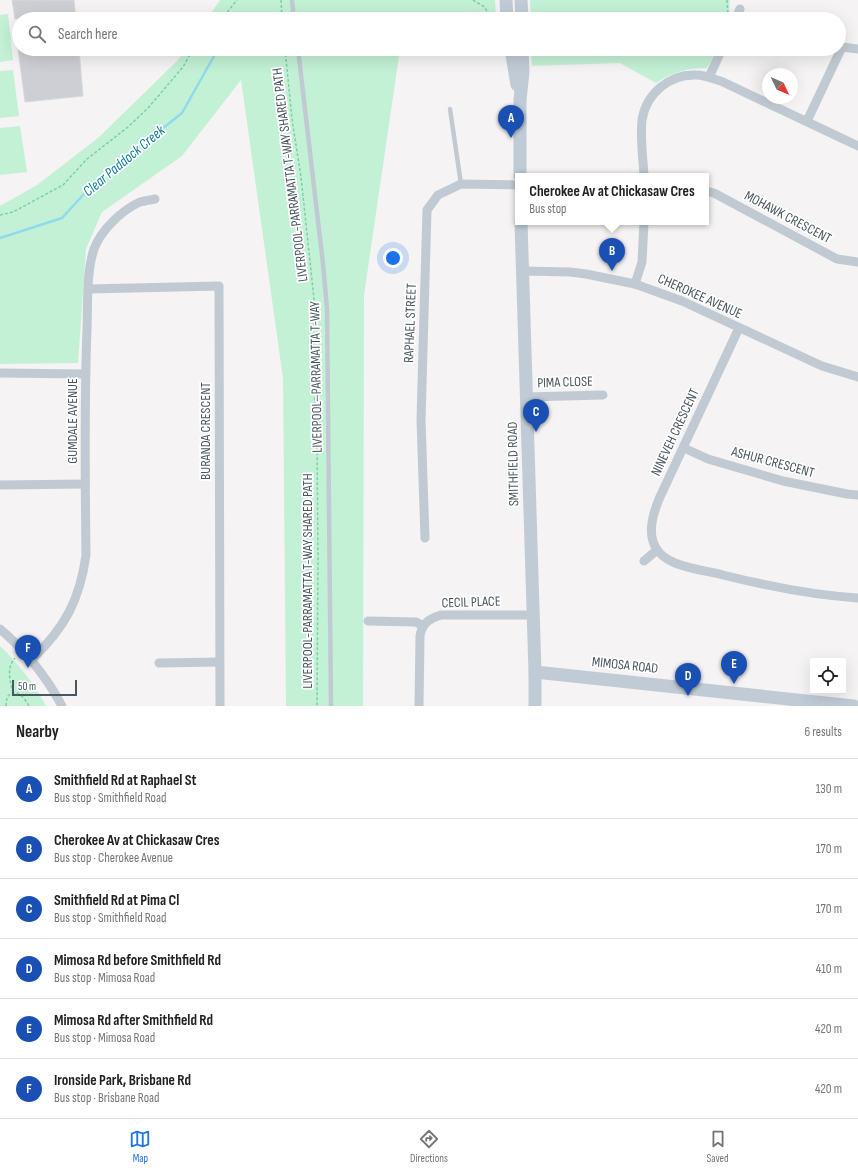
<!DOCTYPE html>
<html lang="en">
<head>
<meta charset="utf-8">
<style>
  body { margin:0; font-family:"Sofia Sans Condensed",sans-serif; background:#f6f6f6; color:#222 }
  .controls { position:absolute; right:12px; bottom:12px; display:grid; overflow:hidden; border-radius:0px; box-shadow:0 4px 16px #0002 }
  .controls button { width:36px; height:36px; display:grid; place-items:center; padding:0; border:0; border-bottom:1px solid #e0e0e0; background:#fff; color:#222; font:20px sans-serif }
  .compass { position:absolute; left:762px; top:68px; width:36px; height:36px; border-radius:50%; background:#fff; box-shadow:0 4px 16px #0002; rotate:134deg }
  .scale { position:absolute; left:12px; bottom:10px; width:65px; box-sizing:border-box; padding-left:4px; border:2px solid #4a5661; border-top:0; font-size:11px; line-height:14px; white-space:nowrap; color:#4a5661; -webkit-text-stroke:3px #fff; paint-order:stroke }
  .you { position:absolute; left:393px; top:258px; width:14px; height:14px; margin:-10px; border:3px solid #fff; border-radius:50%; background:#1a73e8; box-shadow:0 0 0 6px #1a73e833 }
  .badge { display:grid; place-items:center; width:26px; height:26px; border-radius:50%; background:#1a73e8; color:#fff; font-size:13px; font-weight:700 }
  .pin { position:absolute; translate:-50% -33px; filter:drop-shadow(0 1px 2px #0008) }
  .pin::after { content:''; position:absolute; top:21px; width:14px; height:12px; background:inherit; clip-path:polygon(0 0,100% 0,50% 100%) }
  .popup { position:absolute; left:515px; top:173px; width:194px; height:52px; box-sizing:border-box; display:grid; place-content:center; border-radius:0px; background:#fff; filter:drop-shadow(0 1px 3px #0005); font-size:13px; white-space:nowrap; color:#767676 }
  .popup b { font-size:15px; color:#222 }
  .popup::after { content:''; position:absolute; left:50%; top:100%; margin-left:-8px; border:8px solid transparent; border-top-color:#fff }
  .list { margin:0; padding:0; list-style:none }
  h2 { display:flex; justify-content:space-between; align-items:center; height:52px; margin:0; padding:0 16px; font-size:17px }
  h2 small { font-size:13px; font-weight:400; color:#767676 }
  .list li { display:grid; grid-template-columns:26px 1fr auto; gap:12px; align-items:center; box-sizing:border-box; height:60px; padding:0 16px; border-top:1px solid #e0e0e0 }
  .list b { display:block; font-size:15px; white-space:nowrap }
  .list p { margin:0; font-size:13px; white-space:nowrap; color:#767676 }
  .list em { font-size:13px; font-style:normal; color:#767676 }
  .icon { flex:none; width:22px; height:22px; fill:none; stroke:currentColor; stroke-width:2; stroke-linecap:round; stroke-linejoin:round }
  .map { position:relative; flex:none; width:858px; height:706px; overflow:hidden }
  .search { position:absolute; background:#fff; box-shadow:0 4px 16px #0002; left:12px; right:12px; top:12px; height:44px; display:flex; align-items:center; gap:10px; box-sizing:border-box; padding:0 14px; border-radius:22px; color:#767676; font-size:15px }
  .sheet { height:412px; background:#fff }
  nav { display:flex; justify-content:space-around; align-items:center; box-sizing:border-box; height:56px; border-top:1px solid #e0e0e0; background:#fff; font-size:11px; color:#767676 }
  nav a { display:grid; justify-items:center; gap:2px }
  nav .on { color:#1a73e8 }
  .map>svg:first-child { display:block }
</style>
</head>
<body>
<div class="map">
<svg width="858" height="706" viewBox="0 0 858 706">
  <rect width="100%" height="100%" fill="#f5f3f3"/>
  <!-- green -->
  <g fill="#c3f1d5">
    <path d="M220,0H495L496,17L404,19H207Z"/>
    <path d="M530,0H730L729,11L731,19H531Z"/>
    <path d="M8,14L13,60L0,62V15Z"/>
    <path d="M186,49H400L364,295L363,706H286L283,378L241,80L182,156L102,212L86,249L78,363L0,364V206L37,185L98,138L177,61Z"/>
    <path d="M531,49H718L707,68C688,68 672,72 656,83L620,63L532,66Z"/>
    <path d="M13,70L19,116L0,118V71Z"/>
    <path d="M20,126L27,172L0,175V128Z"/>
    <path d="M0,646C19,664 34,684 46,706H0Z"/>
  </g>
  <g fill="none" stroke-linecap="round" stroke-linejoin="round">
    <!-- stream -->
    <path stroke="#90daee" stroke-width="2.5" d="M0,238L62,218L94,183L182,113L218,49"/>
  </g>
  <!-- building -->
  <g fill="#cdcfd5" stroke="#d7d9de">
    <path d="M12,0H74L76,19H15Z"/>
    <path d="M18,49H79L83,96L25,102Z"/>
  </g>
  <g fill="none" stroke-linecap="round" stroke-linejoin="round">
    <!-- path -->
    <g stroke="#7ad0a6" stroke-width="1.5" stroke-dasharray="3 2" stroke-linecap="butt">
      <path d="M281,0L282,19"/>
      <path d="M473,0L483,6L494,19"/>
      <path d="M727,0L728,14"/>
      <path d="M220,19L225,15L237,0"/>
      <path d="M285,49L292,119L301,177L314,299L313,370L317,441L318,558L317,706"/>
      <path d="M0,215L13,212L63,185L87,159L128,127L148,108L183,67L193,49"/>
      <path d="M13,693C10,681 6,668 15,658"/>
      <path d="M6,706L7,697C16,687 24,697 29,706"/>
    </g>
    <!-- lane -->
    <g stroke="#c1cad2" stroke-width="4.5">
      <path d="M292,0L294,19"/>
      <path d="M298,49L323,264L327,309L331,706"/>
      <path d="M450,109L461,184"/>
    </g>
    <!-- street -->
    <g stroke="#c1cad2" stroke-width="9">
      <path d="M736,19L740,9"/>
      <path d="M709,77L722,49"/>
      <path d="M807,121L842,47L858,49"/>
      <path d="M644,176C643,158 640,138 642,120C646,94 669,74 696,75C705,75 714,79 723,82L858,146"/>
      <path d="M706,191L714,193L837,259L858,262"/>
      <path d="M523,271L570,272L586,274L635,284L682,301L822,366L858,377"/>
      <path d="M635,284L642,262L644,222"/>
      <path d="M89,289L219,286L220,706"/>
      <path d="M739,328L659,499C653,514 647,533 656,548C660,555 668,560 675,563C690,569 707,571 723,575C767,586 812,595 858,598"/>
      <path d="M0,373L86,374"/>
      <path d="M527,397L603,395"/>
      <path d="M684,448L708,459L783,481L847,494L858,495"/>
      <path d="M0,485L85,484"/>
      <path d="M425,538L421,420L427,210L438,195L461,184L518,185"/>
      <path d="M644,561L657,550"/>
      <path d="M368,621L416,622L423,626"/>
      <path d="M0,629C26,651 46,676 62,706"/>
      <path d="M32,659C65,628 80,599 86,555C85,480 84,405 87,330C88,305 86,273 94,249C101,230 122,210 140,202C144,201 150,200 155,199"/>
      <path d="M159,663L219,662"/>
      <path d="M419,706L420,636C422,623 429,619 441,615H532"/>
    </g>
    <!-- secondary -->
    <g stroke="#c1cbd6" stroke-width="13">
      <path d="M506,0L507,19"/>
      <path d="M521,0L522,19"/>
      <path d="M511,49L517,85"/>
      <path d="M520,176V100L523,72L522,49"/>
      <path d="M521,222L535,672V706"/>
      <path d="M535,672L854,706"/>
    </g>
  </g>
  <g text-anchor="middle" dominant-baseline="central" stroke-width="3.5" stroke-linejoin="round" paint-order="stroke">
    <!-- street labels -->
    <g font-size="14" fill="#4a5661" stroke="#fff">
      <text transform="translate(290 175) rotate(-97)">LIVERPOOL-PARRAMATTA T-WAY SHARED PATH</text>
      <text transform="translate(788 217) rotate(28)">MOHAWK CRESCENT</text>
      <text transform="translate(700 296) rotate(24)">CHEROKEE AVENUE</text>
      <text transform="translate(410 323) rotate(-88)">RAPHAEL STREET</text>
      <text transform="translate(316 377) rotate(-91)">LIVERPOOL–PARRAMATTA T-WAY</text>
      <text transform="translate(565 382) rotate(-2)">PIMA CLOSE</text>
      <text transform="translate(72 421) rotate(-90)">GUMDALE AVENUE</text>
      <text transform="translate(205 431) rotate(-90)">BURANDA CRESCENT</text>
      <text transform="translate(675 432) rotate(-65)">NINEVEH CRESCENT</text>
      <text transform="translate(773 462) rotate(15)">ASHUR CRESCENT</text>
      <text transform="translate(513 464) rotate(-91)">SMITHFIELD ROAD</text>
      <text transform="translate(307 581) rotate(-90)">LIVERPOOL-PARRAMATTA T-WAY SHARED PATH</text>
      <text transform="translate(471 602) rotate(-2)">CECIL PLACE</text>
      <text transform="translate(625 665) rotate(6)">MIMOSA ROAD</text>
    </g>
    <!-- water labels -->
    <g font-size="15" font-style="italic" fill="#0c7c9b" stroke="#fff">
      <text transform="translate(124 161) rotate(-40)">Clear Paddock Creek</text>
    </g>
  </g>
</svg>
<div class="controls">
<button><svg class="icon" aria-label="locate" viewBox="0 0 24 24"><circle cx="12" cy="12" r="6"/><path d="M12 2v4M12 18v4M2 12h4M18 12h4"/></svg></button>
</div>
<svg class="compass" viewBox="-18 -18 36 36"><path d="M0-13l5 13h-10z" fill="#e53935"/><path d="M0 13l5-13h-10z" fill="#767676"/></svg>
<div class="scale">50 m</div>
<div class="you"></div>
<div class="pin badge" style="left:511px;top:138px;background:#1a4fb4">A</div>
<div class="pin badge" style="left:612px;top:271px;background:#1a4fb4">B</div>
<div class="popup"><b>Cherokee Av at Chickasaw Cres</b>Bus stop</div>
<div class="pin badge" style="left:536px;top:432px;background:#1a4fb4">C</div>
<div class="pin badge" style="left:688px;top:696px;background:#1a4fb4">D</div>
<div class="pin badge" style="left:734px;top:684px;background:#1a4fb4">E</div>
<div class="pin badge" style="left:28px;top:668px;background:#1a4fb4">F</div>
<div class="search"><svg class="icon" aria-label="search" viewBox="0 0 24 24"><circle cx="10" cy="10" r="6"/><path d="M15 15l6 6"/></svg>Search here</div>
</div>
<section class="sheet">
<h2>Nearby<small>6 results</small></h2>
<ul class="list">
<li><span class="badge" style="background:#1a4fb4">A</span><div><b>Smithfield Rd at Raphael St</b><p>Bus stop · Smithfield Road</p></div><em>130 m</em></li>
<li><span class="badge" style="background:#1a4fb4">B</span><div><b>Cherokee Av at Chickasaw Cres</b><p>Bus stop · Cherokee Avenue</p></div><em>170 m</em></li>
<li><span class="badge" style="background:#1a4fb4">C</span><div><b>Smithfield Rd at Pima Cl</b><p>Bus stop · Smithfield Road</p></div><em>170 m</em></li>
<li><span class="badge" style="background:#1a4fb4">D</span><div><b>Mimosa Rd before Smithfield Rd</b><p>Bus stop · Mimosa Road</p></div><em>410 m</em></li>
<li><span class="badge" style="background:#1a4fb4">E</span><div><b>Mimosa Rd after Smithfield Rd</b><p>Bus stop · Mimosa Road</p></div><em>420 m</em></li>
<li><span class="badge" style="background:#1a4fb4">F</span><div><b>Ironside Park, Brisbane Rd</b><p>Bus stop · Brisbane Road</p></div><em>420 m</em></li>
</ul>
</section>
<nav>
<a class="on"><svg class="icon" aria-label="map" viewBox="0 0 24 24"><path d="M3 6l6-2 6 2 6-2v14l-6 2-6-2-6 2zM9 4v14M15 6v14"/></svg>Map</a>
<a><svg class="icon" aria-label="directions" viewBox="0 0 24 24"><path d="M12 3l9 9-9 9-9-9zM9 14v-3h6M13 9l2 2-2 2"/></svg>Directions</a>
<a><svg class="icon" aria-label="saved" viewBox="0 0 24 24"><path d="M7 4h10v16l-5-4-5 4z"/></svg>Saved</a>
</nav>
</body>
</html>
